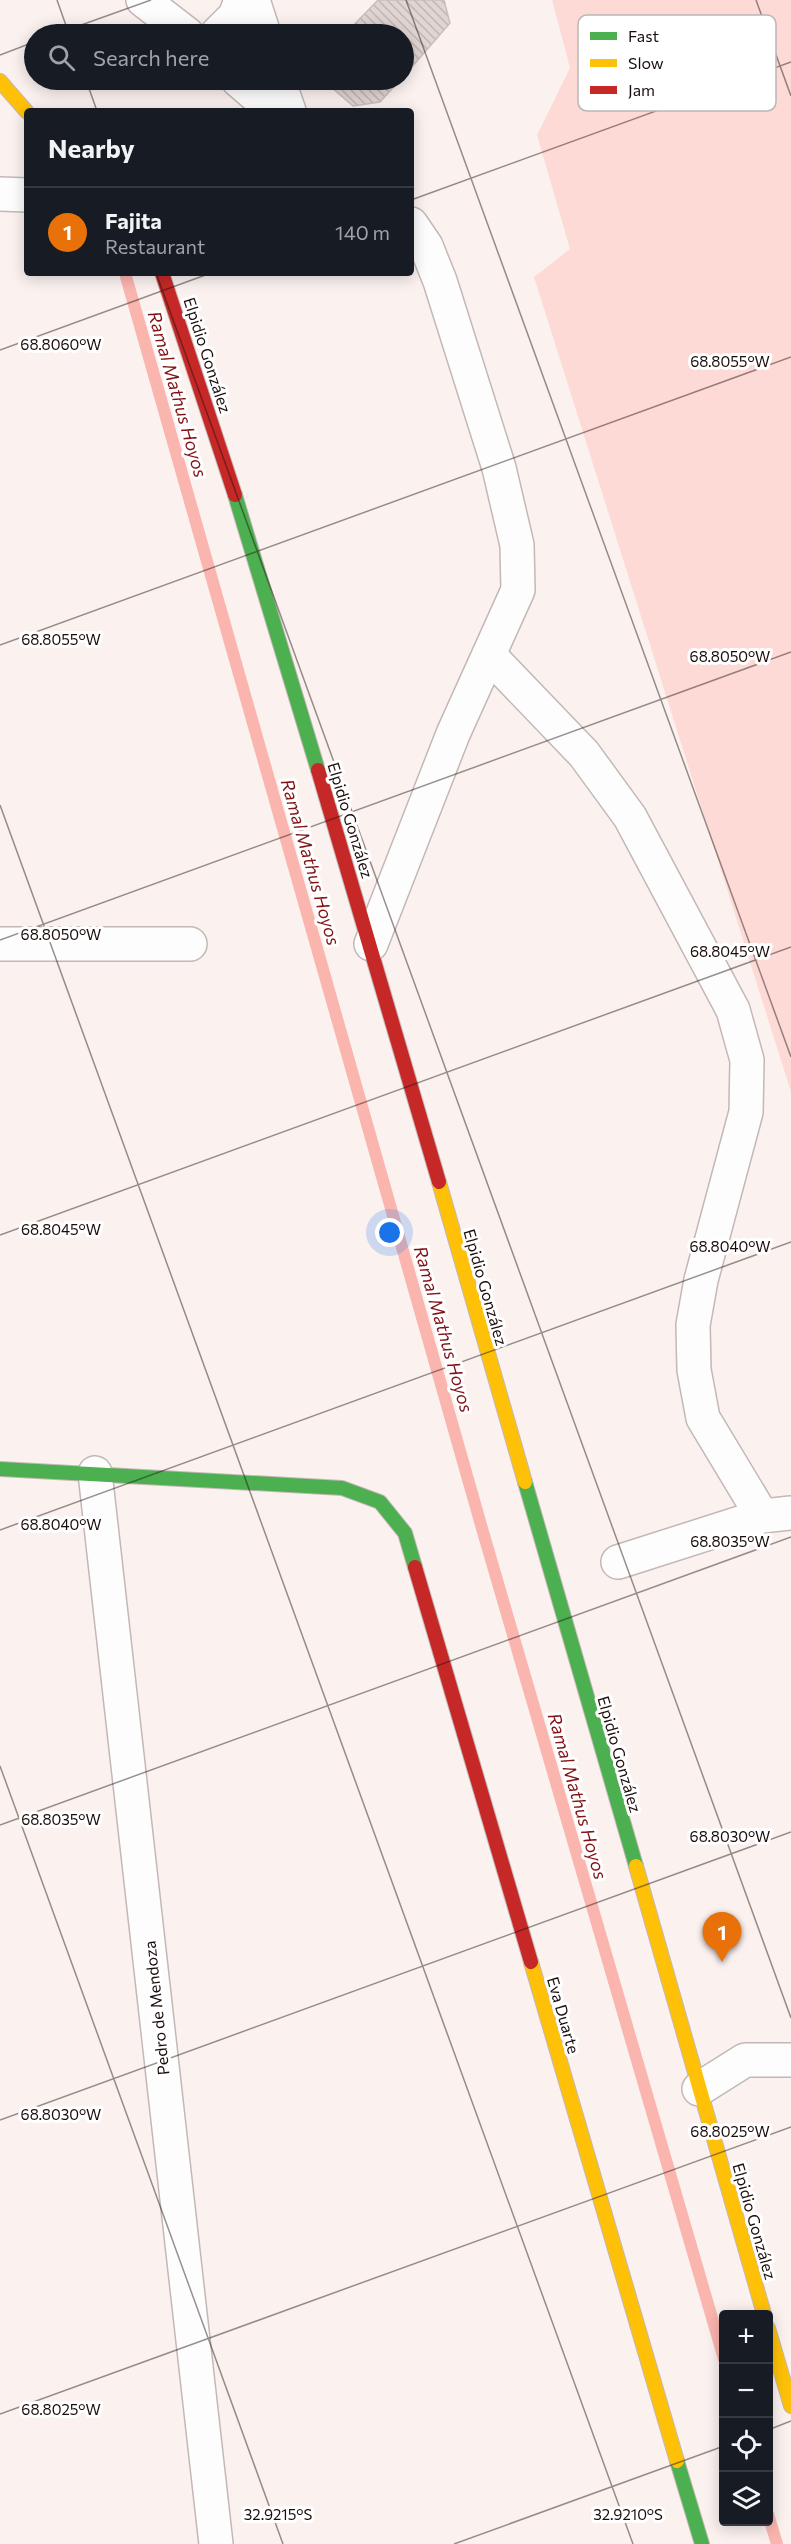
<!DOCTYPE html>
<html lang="en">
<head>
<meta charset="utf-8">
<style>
  body { margin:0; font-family:Commissioner,sans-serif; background:#20242c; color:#f1f3f6 }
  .controls { position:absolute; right:18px; bottom:18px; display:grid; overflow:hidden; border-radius:6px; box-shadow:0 3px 15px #0003 }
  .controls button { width:54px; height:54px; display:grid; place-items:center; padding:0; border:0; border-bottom:2px solid #363941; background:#171b24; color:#f1f3f6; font:30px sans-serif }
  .you { position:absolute; left:390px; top:1233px; width:21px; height:21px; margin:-15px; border:4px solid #fff; border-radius:50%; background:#1a73e8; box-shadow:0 0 0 9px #1a73e833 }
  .badge { display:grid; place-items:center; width:39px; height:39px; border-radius:50%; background:#2563eb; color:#fff; font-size:20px; font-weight:700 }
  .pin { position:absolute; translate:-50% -50px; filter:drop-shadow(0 2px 3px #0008) }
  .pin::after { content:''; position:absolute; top:32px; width:21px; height:18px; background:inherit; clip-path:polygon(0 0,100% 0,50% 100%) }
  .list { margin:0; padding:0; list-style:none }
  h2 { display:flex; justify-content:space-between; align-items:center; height:78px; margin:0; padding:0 24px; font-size:26px }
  h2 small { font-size:20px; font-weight:400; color:#9ea1a6 }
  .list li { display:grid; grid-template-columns:39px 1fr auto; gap:18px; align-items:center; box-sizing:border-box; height:90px; padding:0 24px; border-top:2px solid #363941 }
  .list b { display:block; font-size:22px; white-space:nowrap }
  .list p { margin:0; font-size:20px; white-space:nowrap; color:#9ea1a6 }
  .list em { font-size:20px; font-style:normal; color:#9ea1a6 }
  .icon { flex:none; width:33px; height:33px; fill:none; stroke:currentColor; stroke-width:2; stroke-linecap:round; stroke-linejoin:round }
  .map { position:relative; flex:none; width:791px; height:2544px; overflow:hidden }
  .search { position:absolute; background:#171b24; box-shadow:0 3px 15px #0003; left:24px; top:24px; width:390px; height:66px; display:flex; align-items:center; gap:15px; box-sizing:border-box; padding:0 21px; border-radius:33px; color:#9ea1a6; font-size:22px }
  .panel { position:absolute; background:#171b24; box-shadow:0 3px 15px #0003; left:24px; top:108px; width:390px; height:168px; border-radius:6px }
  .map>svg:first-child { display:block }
</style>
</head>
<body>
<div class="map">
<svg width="791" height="2544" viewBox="0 0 791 2544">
  <defs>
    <pattern id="building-back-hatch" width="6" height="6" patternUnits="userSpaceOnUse" patternTransform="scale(1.5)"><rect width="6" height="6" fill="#e1d5d3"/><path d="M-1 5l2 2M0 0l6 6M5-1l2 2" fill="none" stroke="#c0b6b4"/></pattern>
  </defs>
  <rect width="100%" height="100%" fill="#fbf2f0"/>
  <!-- green -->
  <path fill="#fddad6" d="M552,0H791V1092L534,277L570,249L537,135L570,68Z"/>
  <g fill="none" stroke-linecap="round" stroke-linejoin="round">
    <!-- stream -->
    <g stroke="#fab5af" stroke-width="12">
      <path d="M125,273L481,1525L724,2359"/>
      <path d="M768,2514L777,2544"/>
    </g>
  </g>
  <!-- building -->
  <g fill="url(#building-back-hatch)" stroke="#cbbfbd" stroke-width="1.5">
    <path d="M378,0H444L450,23L404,76V34H345Z"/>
    <path d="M323,80H400L380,102L353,106Z"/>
  </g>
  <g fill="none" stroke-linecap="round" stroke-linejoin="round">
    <defs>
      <g id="street">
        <path d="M143,0L187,34"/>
        <path d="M253,0L264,34"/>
        <path d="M217,34L235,16L241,0"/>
        <path d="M238,80L274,111"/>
        <path d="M278,80L289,111"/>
        <path d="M0,194L27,195"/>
        <path d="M489,655L584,754L630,817L733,1010L747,1060L746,1112L701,1280L693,1325L694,1370L703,1418L762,1516"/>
        <path d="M0,944H190"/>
        <path d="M371,944L453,734L518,590L517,545L499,468L440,281L426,246L411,224"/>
        <path d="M95,1473L216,2544"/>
        <path d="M618,1562L762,1516L791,1513"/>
        <path d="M699,2089L745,2060H791"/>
      </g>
      <g id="fast">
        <path d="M235,495L318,770"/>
        <path d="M0,1469L342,1488L380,1502L405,1533L415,1567"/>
        <path d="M525,1482L636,1866"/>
        <path d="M677,2461L702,2544"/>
      </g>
      <g id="slow">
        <path d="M0,81L27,112"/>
        <path d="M439,1182L525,1482"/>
        <path d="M636,1866L764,2314"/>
        <path d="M531,1962L677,2461"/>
        <path d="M768,2328L791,2406"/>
      </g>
      <g id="jam">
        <path d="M162,273L235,495"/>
        <path d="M318,770L439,1182"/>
        <path d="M415,1567L531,1962"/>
      </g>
    </defs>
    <!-- street casing -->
    <use href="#street" stroke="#c3b8b6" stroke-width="36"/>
    <!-- fast casing -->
    <use href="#fast" stroke="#c3b8b6" stroke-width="16"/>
    <!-- slow casing -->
    <use href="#slow" stroke="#c3b8b6" stroke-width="16"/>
    <!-- jam casing -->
    <use href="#jam" stroke="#c3b8b6" stroke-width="16"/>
    <!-- street -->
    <use href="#street" stroke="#fefdfd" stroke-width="33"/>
    <!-- fast -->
    <use href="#fast" stroke="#4caf50" stroke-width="14"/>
    <!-- slow -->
    <use href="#slow" stroke="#ffc107" stroke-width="14"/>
    <!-- jam -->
    <use href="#jam" stroke="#c62828" stroke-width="14"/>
  </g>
  <!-- ticks -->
  <path fill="none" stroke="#1b0d0c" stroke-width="1.5" stroke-opacity="0.45" d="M57,0L69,34M406,0L791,1057M756,0L791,96M56,34L151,0M0,55L34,42M86,80L97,111M411,200L791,62M156,273L791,2018M0,350L211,273M0,645L791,357M0,805L633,2544M0,940L791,652M0,1235L791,947M0,1530L791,1242M0,1766L283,2544M0,1825L791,1537M0,2120L791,1832M0,2414L791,2127M768,2430L791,2421M454,2544L724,2446"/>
  <g text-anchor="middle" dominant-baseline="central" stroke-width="6" stroke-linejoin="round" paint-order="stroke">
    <!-- street labels -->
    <g font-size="16" fill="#1b0d0c" stroke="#fff">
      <text transform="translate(208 355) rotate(72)">Elpidio González</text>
      <text transform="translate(351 820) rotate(73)">Elpidio González</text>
      <text transform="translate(486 1287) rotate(74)">Elpidio González</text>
      <text transform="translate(620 1754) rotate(74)">Elpidio González</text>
      <text transform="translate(156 2008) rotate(-96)">Pedro de Mendoza</text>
      <text transform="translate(564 2015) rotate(74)">Eva Duarte</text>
      <text transform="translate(755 2221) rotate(74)">Elpidio González</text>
    </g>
    <!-- water labels -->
    <g font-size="18" font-style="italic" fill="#821317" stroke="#fff">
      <text transform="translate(178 394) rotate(74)">Ramal Mathus Hoyos</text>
      <text transform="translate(311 862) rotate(74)">Ramal Mathus Hoyos</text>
      <text transform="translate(444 1329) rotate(74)">Ramal Mathus Hoyos</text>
      <text transform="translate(578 1796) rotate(74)">Ramal Mathus Hoyos</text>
    </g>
  </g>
  <!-- legend -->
  <rect x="578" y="15" width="198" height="96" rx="9" fill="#fff" stroke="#bbb6b6" stroke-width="1.5"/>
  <rect x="590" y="32" width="27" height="8" fill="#4caf50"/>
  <rect x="590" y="59" width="27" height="8" fill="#ffc107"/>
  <rect x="590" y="86" width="27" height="8" fill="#c62828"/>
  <g font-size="16" fill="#1b0d0c">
    <text x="628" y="42">Fast</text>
    <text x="628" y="69">Slow</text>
    <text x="628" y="96">Jam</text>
  </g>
  <g font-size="15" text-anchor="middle" fill="#1b0d0c" stroke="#fff" stroke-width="6" stroke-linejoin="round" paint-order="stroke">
    <text x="61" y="350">68.8060°W</text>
    <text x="730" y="367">68.8055°W</text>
    <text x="61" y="645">68.8055°W</text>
    <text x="730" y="662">68.8050°W</text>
    <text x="61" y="940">68.8050°W</text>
    <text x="730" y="957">68.8045°W</text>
    <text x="61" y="1235">68.8045°W</text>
    <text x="730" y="1252">68.8040°W</text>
    <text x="61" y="1530">68.8040°W</text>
    <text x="730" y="1547">68.8035°W</text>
    <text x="61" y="1825">68.8035°W</text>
    <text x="730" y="1842">68.8030°W</text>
    <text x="61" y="2120">68.8030°W</text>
    <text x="730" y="2137">68.8025°W</text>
    <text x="61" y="2415">68.8025°W</text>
    <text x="278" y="2520">32.9215°S</text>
    <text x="628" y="2520">32.9210°S</text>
  </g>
</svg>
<div class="controls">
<button>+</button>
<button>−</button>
<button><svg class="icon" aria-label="locate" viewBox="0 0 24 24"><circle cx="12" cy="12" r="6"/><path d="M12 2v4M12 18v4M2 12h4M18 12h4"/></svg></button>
<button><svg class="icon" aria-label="layers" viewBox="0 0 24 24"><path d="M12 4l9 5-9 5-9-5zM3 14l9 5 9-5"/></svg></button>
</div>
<div class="you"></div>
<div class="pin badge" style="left:722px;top:1962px;background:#e8710a">1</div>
<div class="search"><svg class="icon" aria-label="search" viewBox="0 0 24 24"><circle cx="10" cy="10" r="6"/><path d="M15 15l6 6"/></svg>Search here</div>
<section class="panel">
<h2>Nearby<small></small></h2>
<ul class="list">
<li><span class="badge" style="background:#e8710a">1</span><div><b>Fajita</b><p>Restaurant</p></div><em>140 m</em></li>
</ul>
</section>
</div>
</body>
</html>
